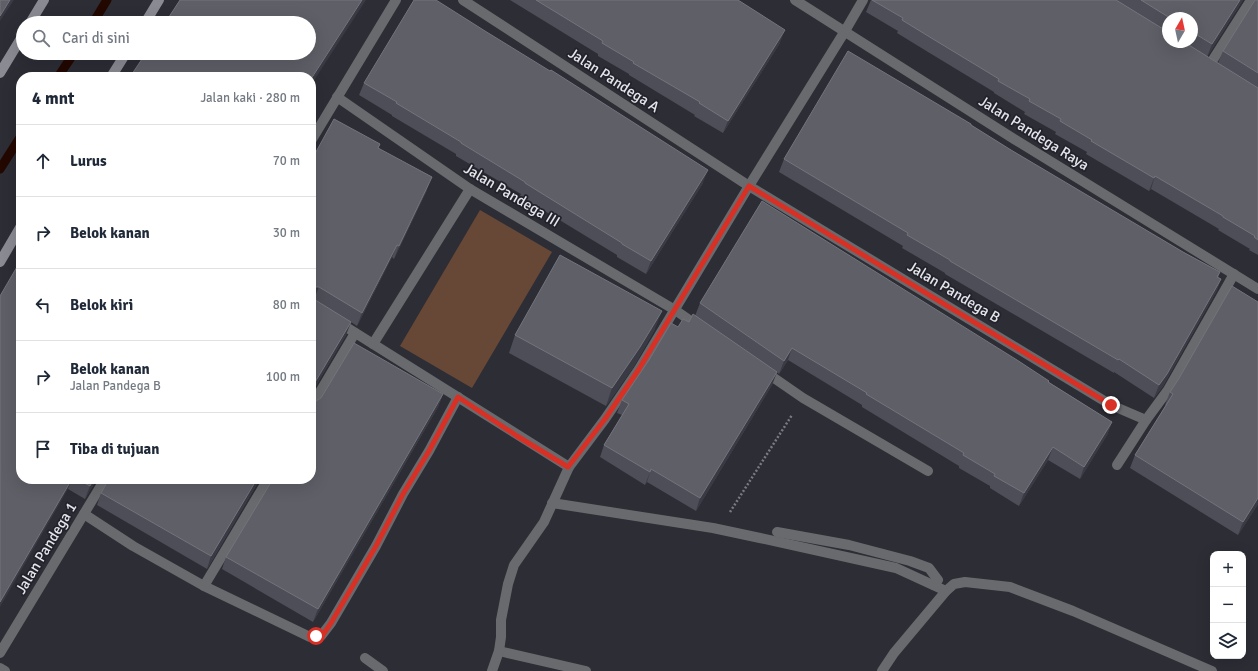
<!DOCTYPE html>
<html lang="id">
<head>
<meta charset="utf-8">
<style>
  body { margin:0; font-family:Signika,sans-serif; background:#f6f6f7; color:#1f2937 }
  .controls { position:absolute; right:12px; bottom:12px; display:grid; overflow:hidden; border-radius:8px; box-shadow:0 4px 16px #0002 }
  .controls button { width:36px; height:36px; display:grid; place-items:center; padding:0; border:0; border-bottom:1px solid #e0e1e3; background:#fff; color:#1f2937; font:20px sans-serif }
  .compass { position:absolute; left:1162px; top:12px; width:36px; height:36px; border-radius:50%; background:#fff; box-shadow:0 4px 16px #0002; rotate:9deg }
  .stop { position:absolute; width:12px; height:12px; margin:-9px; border:3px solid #d93025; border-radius:50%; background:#fff }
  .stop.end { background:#d93025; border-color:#fff; box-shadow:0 1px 4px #0008 }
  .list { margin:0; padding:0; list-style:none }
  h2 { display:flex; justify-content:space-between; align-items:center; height:52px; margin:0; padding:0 16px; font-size:17px }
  h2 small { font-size:13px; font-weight:400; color:#747a83 }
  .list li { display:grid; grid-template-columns:26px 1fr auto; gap:12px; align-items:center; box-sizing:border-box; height:72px; padding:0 16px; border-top:1px solid #e0e1e3 }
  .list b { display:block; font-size:15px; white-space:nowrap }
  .list p { margin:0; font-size:13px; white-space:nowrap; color:#747a83 }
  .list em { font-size:13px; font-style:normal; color:#747a83 }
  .icon { flex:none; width:22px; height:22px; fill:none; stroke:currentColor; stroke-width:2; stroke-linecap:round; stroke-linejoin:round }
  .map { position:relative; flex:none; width:1258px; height:671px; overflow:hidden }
  .search { position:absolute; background:#fff; box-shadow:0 4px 16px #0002; left:16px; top:16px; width:300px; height:44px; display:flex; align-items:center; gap:10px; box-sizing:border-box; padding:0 14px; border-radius:22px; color:#747a83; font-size:15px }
  .panel { position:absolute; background:#fff; box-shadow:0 4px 16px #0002; left:16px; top:72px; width:300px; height:412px; border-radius:16px }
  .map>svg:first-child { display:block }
</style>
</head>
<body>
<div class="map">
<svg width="1258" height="671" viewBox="0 0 1258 671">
  <rect width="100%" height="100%" fill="#2c2d35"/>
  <!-- park -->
  <path fill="#674837" d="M480,210L552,252L472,388L400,346Z"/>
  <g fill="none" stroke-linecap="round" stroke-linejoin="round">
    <!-- stream -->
    <g stroke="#230800" stroke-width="9">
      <path d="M93,23L107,0"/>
      <path d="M58,77L74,53"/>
      <path d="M0,169L21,136"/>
    </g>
    <!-- path -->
    <path stroke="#7a7b82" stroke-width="2.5" stroke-dasharray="2 2" stroke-linecap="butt" d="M730,512L792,415"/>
    <!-- street -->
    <g stroke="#696a6e" stroke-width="10">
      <path d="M463,0L749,186L1111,405L1146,420"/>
      <path d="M795,0L1014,139L1258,289"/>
      <path d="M1209,66L1251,0"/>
      <path d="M337,97L470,189L675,310L701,328"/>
      <path d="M311,141L396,0"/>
      <path d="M338,322L569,467"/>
      <path d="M373,344L470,189"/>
      <path d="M764,371L803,398L928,471"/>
      <path d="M311,407L355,333"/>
      <path d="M1117,465L1146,420L1168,390L1234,274"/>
      <path d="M552,503L713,528L760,538L896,568L946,591"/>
      <path d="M84,514L133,546L204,586L310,637L321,636L331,623L376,546L403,494L429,451L458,397"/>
      <path d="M777,532L849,545L910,561L929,568L938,580L934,585"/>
      <path d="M204,586L268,479"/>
      <path d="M499,651L586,671"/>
      <path d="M0,653L105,479"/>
      <path d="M365,658L383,671"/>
      <path d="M0,668L5,671"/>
      <path d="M492,671L499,651L501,637V620L508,584L514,565L544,522L569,467L605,419L639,369L749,186L845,31L863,0"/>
      <path d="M882,671L894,653L946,591L954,584L965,582L1010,587L1073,611L1212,671"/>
    </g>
    <!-- secondary -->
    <g stroke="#8a8b92" stroke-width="10">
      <path d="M30,23L44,0"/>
      <path d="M145,23L159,0"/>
      <path d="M0,73L23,35"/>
      <path d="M111,77L126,53"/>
      <path d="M0,262L21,226"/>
    </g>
  </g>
  <!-- wall -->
  <g fill="#4d4e57" fill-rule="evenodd">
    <path d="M510,0H738L780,43L723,133L694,116L695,115L629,75V74L598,56V54Z"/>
    <path d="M871,0H1243L1207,57L1218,63L1223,51L1258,0V255L1249,250L1250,249L1218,230L1219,229L1151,189L1149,191L1086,154L1087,152L1055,134L1056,132L1024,114L1025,112L994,93V92L928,52L897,33L898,31L866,12ZM1168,18H1192V42H1168Z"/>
    <path d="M364,83L703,183L646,274L617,257V255L520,196L521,194L456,156V154L392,116V115L359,95Z"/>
    <path d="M971,125L1011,150L1183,252L1220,272L1218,278L1221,279L1216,292L1163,386L1154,398L1114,372V373L945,274V273L902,248L903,246L779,172L784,159Z"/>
    <path d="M380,144L378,148L427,190L394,259L392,257L357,326L351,322L346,335L311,394V161Z"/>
    <path d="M1258,302V504L1238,535L1130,468L1135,455L1166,405H1165L1170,392Z"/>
    <path d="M700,303L1049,382L1112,422L1107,435L1080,479L1048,460L1019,506L990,488V486L959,468V466L862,407V405L788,360L779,374L777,372L772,385L696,511L647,482L645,485L600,457L604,445L622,415L617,413L622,400L678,327L689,322L695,316Z"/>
    <path d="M655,329L634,366L606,406L509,353L515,335Z"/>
    <path d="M443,394L438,407L313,622L222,569L226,557L311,479L312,400L316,401Z"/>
    <path d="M21,479H97L85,499L68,489Z"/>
    <path d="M260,479L207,569L97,505L101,493Z"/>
  </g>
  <!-- shaded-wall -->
  <g fill="#393a43">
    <path d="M10,0H14L0,21V16Z"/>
    <path d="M362,0H366L311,85V79Z"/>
    <path d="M1240,0H1243L1207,57L1212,44Z"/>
    <path d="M785,30L780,43L723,133L728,121Z"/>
    <path d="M708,170L703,183L646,274L651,261Z"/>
    <path d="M1155,176L1151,189L1149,191L1154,178Z"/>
    <path d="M432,177L427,190L394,259L399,246Z"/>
    <path d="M397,245L392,257L357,326L362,313Z"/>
    <path d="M1221,279L1216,292L1163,386L1154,398L1159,385Z"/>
    <path d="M312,287H319L314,299H311V289Z"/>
    <path d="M662,311L655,329L634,366L606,406L612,388Z"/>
    <path d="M351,322L346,335L311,394V389Z"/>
    <path d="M792,348L788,360L779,374L784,361Z"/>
    <path d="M777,372L772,385L696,511L700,498Z"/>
    <path d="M443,394L438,407L313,622L318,609Z"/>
    <path d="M1112,422L1107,435L1080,479L1084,467Z"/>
    <path d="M1053,447L1048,460L1019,506L1024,493Z"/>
    <path d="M651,469L647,482L645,485L650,472Z"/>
    <path d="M72,479L68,489L0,607V602Z"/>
    <path d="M94,479H97L85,499L90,486Z"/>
    <path d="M257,479H260L207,569L211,556Z"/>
    <path d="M1258,498V504L1238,535L1243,522Z"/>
  </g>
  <!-- building -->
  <g fill="#5e5f67" stroke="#73747c">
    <path d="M0,0H10L0,16Z"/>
    <path d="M180,0H362L311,79V77H130L146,53H309V23H165Z"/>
    <path d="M414,0H436L485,31L550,71L551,70L708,170L651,261L622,244V243L525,183V182L461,143V142L396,103L397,102L364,83Z"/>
    <path d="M536,0H738L785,30L728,121L699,103L700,102L633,63L634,62L602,43L603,41Z"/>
    <path d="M872,0H1116L1168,32V42H1184L1258,88V240L1254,237L1255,236L1223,217V216L1155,176L1154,178L1091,141L1092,140L1060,121L1061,119L1029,101L1030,99L998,81L999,79L933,39L902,20L903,18Z"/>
    <path d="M1141,0H1240L1212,44L1192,32V18H1170Z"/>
    <path d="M1255,0H1258V73L1223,51Z"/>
    <path d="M848,51L971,124V125L1011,150L1183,252L1220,272L1217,277L1221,279L1167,374L1159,385L1119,359L1118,360L950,261V260L907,235L908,233L784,159Z"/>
    <path d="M334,119L380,144L378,148L432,177L399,246L397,245L362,313L319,287H312L311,289V161Z"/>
    <path d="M762,201L1017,360L1049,381L1048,382L1112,422L1084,467L1053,447L1024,493L994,476L995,474L963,455L964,453L866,394L867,393L792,348L784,361L700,303Z"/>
    <path d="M560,255L662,311L640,347L612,388L515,335Z"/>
    <path d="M21,260V479H72L0,602V296Z"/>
    <path d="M1232,286L1258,302V498L1243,522L1135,455L1173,394L1170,392L1178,380Z"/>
    <path d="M311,295L312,298L351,322L311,389Z"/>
    <path d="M693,314L777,372L700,498L651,469L650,472L604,445L629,404L622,400L649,360L671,323L678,327L683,319L689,322Z"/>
    <path d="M354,343L443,394L318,609L226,557L273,479H311V398L312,400L316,401L321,398Z"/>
    <path d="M77,479H94L90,486Z"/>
    <path d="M109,479H257L211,556L101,493Z"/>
  </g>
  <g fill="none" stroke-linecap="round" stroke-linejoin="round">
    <!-- route -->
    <path stroke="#d93025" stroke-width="5" d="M316,636H322L331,623L376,546L403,494L429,451L458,397L517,436L568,467L605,419L639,369L749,186L1111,405"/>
  </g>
  <g text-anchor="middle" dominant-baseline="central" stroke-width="3.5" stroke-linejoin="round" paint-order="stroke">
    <!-- street labels -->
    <g font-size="15" fill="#e5e6ec" stroke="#22232b">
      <text transform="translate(614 80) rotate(33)">Jalan Pandega A</text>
      <text transform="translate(1034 133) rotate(32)">Jalan Pandega Raya</text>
      <text transform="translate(512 195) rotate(31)">Jalan Pandega III</text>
      <text transform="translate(954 292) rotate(31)">Jalan Pandega B</text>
      <text transform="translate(46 548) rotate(-59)">Jalan Pandega 1</text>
    </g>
  </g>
</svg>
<div class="controls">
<button>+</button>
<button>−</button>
<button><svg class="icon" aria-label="layers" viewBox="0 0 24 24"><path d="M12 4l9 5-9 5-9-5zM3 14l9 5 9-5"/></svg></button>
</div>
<svg class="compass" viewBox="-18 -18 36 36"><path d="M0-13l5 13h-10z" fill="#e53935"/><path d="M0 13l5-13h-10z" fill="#747a83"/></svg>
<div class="stop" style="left:316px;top:636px"></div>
<div class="stop end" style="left:1111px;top:405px"></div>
<div class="search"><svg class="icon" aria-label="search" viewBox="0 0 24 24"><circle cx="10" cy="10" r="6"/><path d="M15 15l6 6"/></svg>Cari di sini</div>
<section class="panel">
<h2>4 mnt<small>Jalan kaki · 280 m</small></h2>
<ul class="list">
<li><svg class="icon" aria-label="ahead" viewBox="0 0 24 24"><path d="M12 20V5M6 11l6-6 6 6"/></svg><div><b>Lurus</b></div><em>70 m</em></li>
<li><svg class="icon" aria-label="right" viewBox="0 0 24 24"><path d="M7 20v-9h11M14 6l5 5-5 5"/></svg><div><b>Belok kanan</b></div><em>30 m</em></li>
<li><svg class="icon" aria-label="left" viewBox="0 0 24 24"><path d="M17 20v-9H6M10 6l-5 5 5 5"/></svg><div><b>Belok kiri</b></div><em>80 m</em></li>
<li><svg class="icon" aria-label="right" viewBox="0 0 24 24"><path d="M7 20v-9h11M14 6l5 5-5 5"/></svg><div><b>Belok kanan</b><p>Jalan Pandega B</p></div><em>100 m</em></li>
<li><svg class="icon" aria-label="arrive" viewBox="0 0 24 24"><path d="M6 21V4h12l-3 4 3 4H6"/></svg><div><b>Tiba di tujuan</b></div></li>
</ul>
</section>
</div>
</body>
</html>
